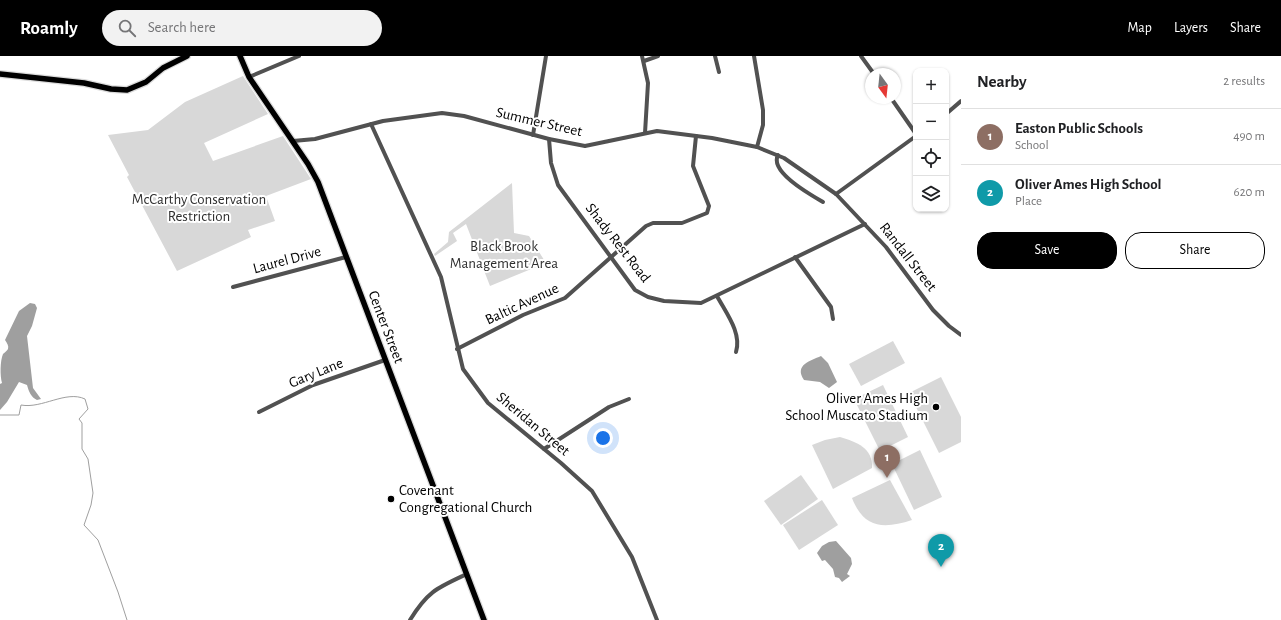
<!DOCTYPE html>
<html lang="en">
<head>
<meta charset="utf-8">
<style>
  body { margin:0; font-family:"Alegreya Sans",sans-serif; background:#f2f2f2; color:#202124 }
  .controls { position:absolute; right:12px; top:12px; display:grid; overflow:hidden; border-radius:8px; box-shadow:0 1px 3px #0004 }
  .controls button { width:36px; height:36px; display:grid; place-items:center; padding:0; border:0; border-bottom:1px solid #e0e0e0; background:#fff; color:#202124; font:20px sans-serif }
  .compass { position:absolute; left:865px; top:12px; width:36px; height:36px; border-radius:50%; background:#fff; box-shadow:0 1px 3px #0004; rotate:165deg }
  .you { position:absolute; left:603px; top:382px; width:14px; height:14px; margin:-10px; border:3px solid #fff; border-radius:50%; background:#1a73e8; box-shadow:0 0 0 6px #1a73e833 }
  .badge { display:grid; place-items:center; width:26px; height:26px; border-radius:50%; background:#000; color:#fff; font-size:13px; font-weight:700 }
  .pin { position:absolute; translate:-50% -33px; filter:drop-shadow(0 1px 2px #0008) }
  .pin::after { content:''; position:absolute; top:21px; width:14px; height:12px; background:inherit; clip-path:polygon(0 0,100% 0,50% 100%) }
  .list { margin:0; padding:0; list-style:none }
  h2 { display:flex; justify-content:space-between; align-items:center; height:52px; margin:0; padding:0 16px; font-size:17px }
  h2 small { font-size:13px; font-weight:400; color:#757577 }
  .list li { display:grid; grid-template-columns:26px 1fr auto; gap:12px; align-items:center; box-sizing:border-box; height:56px; padding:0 16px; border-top:1px solid #e0e0e0 }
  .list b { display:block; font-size:15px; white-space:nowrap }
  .list p { margin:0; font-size:13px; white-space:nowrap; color:#757577 }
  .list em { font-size:13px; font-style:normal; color:#757577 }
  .actions { display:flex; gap:8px; padding:12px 16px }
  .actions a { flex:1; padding:9px 0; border:1px solid #000; border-radius:16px; text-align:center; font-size:14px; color:#000 }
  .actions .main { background:#000; color:#fff }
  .icon { flex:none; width:22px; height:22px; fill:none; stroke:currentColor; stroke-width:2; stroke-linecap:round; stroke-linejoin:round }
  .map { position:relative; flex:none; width:961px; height:564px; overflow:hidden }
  header { display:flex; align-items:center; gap:24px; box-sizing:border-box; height:56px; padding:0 20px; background:#000; color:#fff }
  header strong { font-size:19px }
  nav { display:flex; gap:22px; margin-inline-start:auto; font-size:14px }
  .search { width:280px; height:36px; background:#f2f2f2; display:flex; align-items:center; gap:10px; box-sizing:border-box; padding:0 14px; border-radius:22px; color:#757577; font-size:15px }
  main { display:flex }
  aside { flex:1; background:#fff }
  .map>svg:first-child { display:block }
</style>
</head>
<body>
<header>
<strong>Roamly</strong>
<div class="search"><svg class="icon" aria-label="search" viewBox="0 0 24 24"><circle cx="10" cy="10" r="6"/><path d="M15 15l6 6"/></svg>Search here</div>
<nav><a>Map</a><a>Layers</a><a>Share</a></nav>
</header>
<main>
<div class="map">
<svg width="961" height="564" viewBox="0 0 961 564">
  <rect width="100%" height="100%" fill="#fff"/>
  <!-- green -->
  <g fill="#d8d8d8">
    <path d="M243,20L268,58L204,87L213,105L283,80L311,123L266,140L275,165L248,174L251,181L177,215L127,121L129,119L108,79L148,74L185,46Z"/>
    <path d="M512,127L514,177L529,180L546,207L490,230L466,168L453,177L457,185L435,200L434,198L448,186L449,176Z"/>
    <path d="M893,285L905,307L861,330L849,308Z"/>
    <path d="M941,321L961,361V386L939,397L909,337Z"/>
    <path d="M883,329L908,381L880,395L854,343Z"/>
    <path d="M840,381C857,386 873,392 872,412L833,433L812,389L825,384Z"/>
    <path d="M920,394L942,441L914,454L892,408Z"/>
    <path d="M801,419L818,443L781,469L764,445Z"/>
    <path d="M890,424L912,464C884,473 864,473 852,442Z"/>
    <path d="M822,444L838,469L799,494L783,469Z"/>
  </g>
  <!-- water -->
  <g fill="#9f9f9f">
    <path d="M30,247L35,248L37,252L32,270L27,280L33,332L41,343L37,344C31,341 29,336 27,329L19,326L7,346L0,354V328L2,327C0,320 0,305 3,298C5,296 7,295 8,293C9,290 7,287 5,284L19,255Z"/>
    <path d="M821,300L828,307L837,326L829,332L820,326L804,324C794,309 810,305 821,300Z"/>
    <path d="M836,485L851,502L852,508L847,518L850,520L842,526L839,522L835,521L833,513L825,504L822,505L817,497L822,490L829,486Z"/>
  </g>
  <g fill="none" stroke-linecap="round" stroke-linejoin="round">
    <!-- stream -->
    <path stroke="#9f9f9f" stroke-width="1" d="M0,359H19L21,349C42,353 66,334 85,343L88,353L79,363L82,367V393L88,403L93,437L91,449L84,469L98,484L118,536L127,564"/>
    <defs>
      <g id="major">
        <path d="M240,0L249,21L308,108L318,126L484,564"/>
        <path d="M0,18L84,27L111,33L127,34L146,26L163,12L187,0"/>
      </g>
    </defs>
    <!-- major casing -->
    <use href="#major" stroke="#dbdbdb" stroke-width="8"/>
    <!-- minor -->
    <g stroke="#515151" stroke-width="4">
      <path d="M642,0L648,27L645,77"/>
      <path d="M715,0L719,16"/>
      <path d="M754,0L763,54V69L757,91"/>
      <path d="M861,0L874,18"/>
      <path d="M644,5L658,0"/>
      <path d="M249,21L299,0"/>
      <path d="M891,42L916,78"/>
      <path d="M946,58L961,45"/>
      <path d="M371,68L441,221L463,313L488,347L561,407L592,435L632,501L657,564"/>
      <path d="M533,79L546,0"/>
      <path d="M549,83L551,107L558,129L635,234L648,241L664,245L701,247L865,168"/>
      <path d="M293,85L315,83L383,65L442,57L464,60L549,83L585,90L657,75L712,82L757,91L784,102L836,138L886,191L933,254L949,270L961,279"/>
      <path d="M778,99C769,116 811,139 823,146"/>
      <path d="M836,138L916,80"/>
      <path d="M795,201L831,251L833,263"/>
      <path d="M233,231L346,201"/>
      <path d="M717,240C726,257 742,277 736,296"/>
      <path d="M457,293L523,259L565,242L646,170L653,167H682L707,157L709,150L693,110L696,80"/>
      <path d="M259,356L313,329L385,304"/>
      <path d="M544,393L609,351L629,343"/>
      <path d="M410,564C428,535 437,532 467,518"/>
    </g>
    <!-- major -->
    <use href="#major" stroke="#000" stroke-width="5.5"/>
  </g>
  <!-- markers -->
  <g fill="#000" stroke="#fff" stroke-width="1.5">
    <circle cx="936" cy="351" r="4"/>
    <circle cx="391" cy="443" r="4"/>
  </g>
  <g text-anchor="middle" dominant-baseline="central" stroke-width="4" stroke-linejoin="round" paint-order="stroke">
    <!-- street labels -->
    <g font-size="15" fill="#000" stroke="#fff">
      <text transform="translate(539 66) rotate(13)">Summer Street</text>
      <text transform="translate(618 187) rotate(52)">Shady Rest Road</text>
      <text transform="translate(908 201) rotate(52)">Randall Street</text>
      <text transform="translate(287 204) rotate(-15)">Laurel Drive</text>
      <text transform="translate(522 248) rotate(-25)">Baltic Avenue</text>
      <text transform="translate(386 271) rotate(69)">Center Street</text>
      <text transform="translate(316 317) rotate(-22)">Gary Lane</text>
      <text transform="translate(533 368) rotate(40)">Sheridan Street</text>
    </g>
    <!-- park labels -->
    <g font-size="15" fill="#2f2f2f" stroke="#fff">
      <text x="199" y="143">McCarthy Conservation<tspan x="199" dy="17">Restriction</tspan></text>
      <text x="504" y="190">Black Brook<tspan x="504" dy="17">Management Area</tspan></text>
    </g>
    <!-- poi labels -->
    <g font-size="15" fill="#000" stroke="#fff" text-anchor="end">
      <text x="928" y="342">Oliver Ames High<tspan x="928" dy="17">School Muscato Stadium</tspan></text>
      <text x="399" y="434" text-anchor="start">Covenant<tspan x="399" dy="17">Congregational Church</tspan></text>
    </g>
  </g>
</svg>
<div class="controls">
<button>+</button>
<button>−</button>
<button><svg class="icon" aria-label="locate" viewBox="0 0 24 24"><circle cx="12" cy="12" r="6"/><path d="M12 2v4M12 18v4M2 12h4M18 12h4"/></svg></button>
<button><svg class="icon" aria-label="layers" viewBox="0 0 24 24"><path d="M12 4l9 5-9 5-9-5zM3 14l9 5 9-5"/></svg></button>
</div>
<svg class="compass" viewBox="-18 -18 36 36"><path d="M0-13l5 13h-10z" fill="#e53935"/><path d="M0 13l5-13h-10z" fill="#757577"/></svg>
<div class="you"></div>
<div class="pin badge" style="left:887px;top:422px;background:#8d6e63">1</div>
<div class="pin badge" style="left:941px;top:511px;background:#0f9aa8">2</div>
</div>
<aside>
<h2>Nearby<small>2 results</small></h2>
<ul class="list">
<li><span class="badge" style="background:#8d6e63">1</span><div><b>Easton Public Schools</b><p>School</p></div><em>490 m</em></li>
<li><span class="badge" style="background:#0f9aa8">2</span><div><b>Oliver Ames High School</b><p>Place</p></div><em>620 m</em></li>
</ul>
<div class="actions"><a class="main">Save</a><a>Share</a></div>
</aside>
</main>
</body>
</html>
